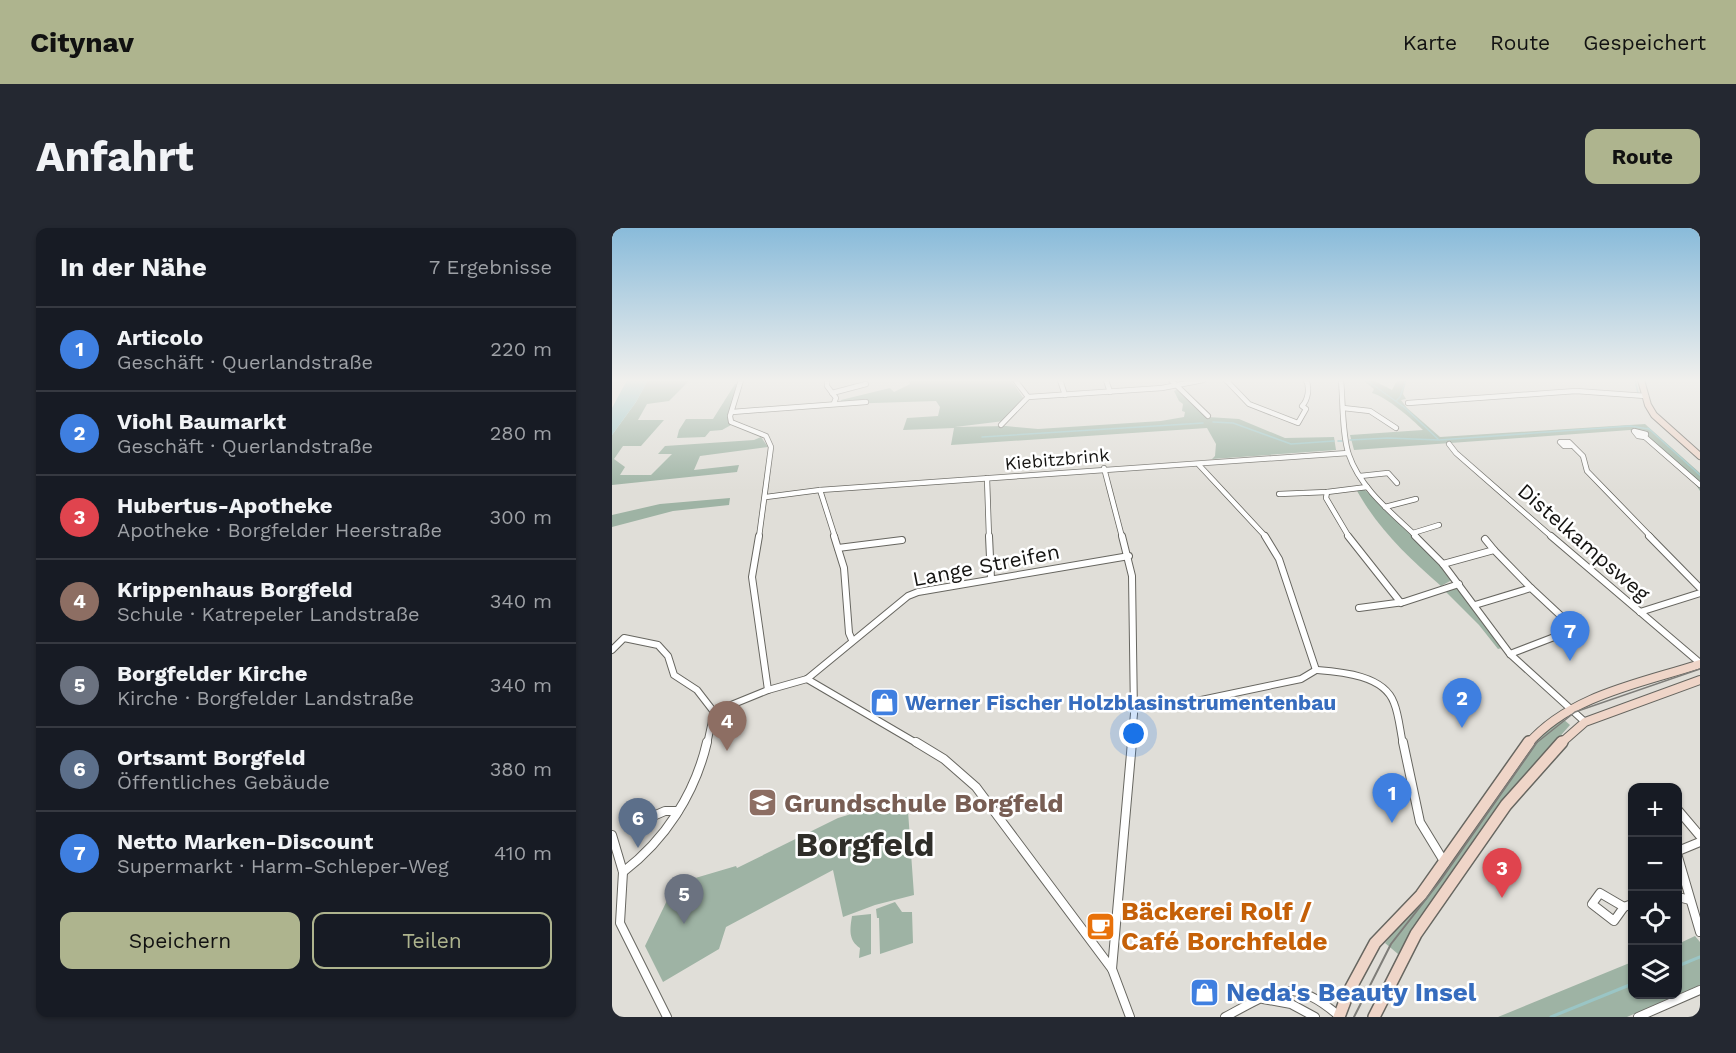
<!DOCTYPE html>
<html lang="de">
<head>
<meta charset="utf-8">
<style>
  body { margin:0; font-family:"Work Sans",sans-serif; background:#242831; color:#f1f3f6 }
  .controls { position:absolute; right:18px; bottom:18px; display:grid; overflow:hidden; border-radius:12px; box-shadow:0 2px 4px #0004 }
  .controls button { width:54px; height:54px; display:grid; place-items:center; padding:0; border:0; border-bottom:2px solid #363941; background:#171b24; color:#f1f3f6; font:30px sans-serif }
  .you { position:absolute; left:522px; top:506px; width:21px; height:21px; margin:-15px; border:4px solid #fff; border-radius:50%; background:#1a73e8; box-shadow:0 0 0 9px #1a73e833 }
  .badge { display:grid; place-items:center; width:39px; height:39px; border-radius:50%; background:#aeb48e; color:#fff; font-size:20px; font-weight:700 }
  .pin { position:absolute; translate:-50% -50px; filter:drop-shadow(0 2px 3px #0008) }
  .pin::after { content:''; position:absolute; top:32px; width:21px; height:18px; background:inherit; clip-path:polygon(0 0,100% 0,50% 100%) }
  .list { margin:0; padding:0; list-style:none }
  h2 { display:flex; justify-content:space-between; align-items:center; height:78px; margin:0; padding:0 24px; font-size:26px }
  h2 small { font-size:20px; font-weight:400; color:#9ea1a6 }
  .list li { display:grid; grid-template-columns:39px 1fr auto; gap:18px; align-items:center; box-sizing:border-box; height:84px; padding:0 24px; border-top:2px solid #363941 }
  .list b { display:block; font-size:22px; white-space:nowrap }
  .list p { margin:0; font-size:20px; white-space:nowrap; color:#9ea1a6 }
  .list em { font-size:20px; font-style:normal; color:#9ea1a6 }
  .actions { display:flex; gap:12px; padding:18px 24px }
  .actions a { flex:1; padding:14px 0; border:2px solid #aeb48e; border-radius:12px; text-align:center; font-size:21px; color:#aeb48e }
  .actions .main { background:#aeb48e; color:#111 }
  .icon { flex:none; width:33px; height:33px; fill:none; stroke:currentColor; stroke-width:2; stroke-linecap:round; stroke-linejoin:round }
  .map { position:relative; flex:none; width:1088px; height:789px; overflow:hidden; border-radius:12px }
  header { display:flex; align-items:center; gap:36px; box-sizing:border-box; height:84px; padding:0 30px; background:#aeb48e; color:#111 }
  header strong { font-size:28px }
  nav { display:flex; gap:33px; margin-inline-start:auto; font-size:21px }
  .intro { display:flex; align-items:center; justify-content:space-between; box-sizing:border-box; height:144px; padding:0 36px }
  h1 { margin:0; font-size:42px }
  .button { padding:15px 27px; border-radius:12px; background:#aeb48e; color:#111; font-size:21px; font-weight:700 }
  main { display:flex; gap:36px; padding:0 36px }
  aside { flex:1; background:#171b24; border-radius:12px; box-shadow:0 2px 4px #0004 }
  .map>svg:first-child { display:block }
</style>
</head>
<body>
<header>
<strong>Citynav</strong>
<nav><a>Karte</a><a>Route</a><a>Gespeichert</a></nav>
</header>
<div class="intro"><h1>Anfahrt</h1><a class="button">Route</a></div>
<main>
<aside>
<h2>In der Nähe<small>7 Ergebnisse</small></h2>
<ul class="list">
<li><span class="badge" style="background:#3f7fe0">1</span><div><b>Articolo</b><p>Geschäft · Querlandstraße</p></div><em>220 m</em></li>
<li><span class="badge" style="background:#3f7fe0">2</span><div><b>Viohl Baumarkt</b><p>Geschäft · Querlandstraße</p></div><em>280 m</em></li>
<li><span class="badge" style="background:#e0444e">3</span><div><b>Hubertus-Apotheke</b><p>Apotheke · Borgfelder Heerstraße</p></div><em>300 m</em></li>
<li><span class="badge" style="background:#8d6e63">4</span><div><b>Krippenhaus Borgfeld</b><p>Schule · Katrepeler Landstraße</p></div><em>340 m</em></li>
<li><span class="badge" style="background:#6b7280">5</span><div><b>Borgfelder Kirche</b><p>Kirche · Borgfelder Landstraße</p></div><em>340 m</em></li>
<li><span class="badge" style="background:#5c6f8a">6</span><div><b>Ortsamt Borgfeld</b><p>Öffentliches Gebäude</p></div><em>380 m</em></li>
<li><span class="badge" style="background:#3f7fe0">7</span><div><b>Netto Marken-Discount</b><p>Supermarkt · Harm-Schleper-Weg</p></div><em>410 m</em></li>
</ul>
<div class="actions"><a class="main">Speichern</a><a>Teilen</a></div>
</aside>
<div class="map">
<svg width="1088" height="789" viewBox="0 0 1088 789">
  <rect width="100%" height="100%" fill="#e0ded8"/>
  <!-- green -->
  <g fill="#9eb3a4">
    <path d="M36,152H78L57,173L35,176L26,192H52L29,218H11L2,231L13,239L8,247H39L60,226H46L53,218L142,212L149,209L156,219L88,228L82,242L127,237L125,244L0,257V207L24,174Z"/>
    <path d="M296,152H399L412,171L392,193L343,199L394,198L426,201L549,193L572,189L573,184L570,183L571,176L567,173L562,163L566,161L596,189L627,191L673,210L722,209L724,222L600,231L603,228L604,216L595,200L339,217L342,200L291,202L295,190L326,188L328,179L324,173L230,176L229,172L278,160L282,164L298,156Z"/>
    <path d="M751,152H761L780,162L785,152H794L791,166L794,171L789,172L795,180L828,209L1033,196L1088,245V263L1080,251L1034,212L1018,202L742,222L738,207L811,202C800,191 775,169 760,165L762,161Z"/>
    <path d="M123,156H125L116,190L119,197L110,202L98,203L93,209L65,210L67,202L74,191H101Z"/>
    <path d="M744,261H752L800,306L840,352L829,358C795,328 766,301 744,261Z"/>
    <path d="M118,270L117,277L61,283L0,299V287L48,276Z"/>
    <path d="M841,359L846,361L890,420L886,421L867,397L831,361Z"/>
    <path d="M950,490L958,497L900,563L812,685L786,726L773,715C806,677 834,637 862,596C889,558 913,518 950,490Z"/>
    <path d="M295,569L302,667L263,677L231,689L221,642L114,699L107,721L51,754L33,718L63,656L124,638L125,640L226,590Z"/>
    <path d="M283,674L290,684H300L301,715L268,726L267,690H265L264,681Z"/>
    <path d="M259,686V726L247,730L248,720C236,712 238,701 240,688Z"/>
    <path d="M1083,708L1088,714V757L1015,789H886L1020,734V766H1066V716Z"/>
  </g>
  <!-- water -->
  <path fill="#9ac5c5" d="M15,152H36L24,174L0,207V180Z"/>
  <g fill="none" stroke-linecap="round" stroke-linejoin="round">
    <!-- stream-far1 -->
    <g stroke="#9ac5c5" stroke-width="1.5">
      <path d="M754,152L792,179L826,211"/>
      <path d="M1023,152L1026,165"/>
      <path d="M784,173L788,169L794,152"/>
      <path d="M601,194L621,195L679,216L722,213"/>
      <path d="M1036,200L1088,247"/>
      <path d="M370,209L591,195"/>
      <path d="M738,212L776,210L827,212L1018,198L1037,201"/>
      <path d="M726,213H730"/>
    </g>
    <!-- stream -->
    <g stroke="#9ac5c5" stroke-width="3">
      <path d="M1066,738L1088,729"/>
      <path d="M939,789L1020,756"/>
    </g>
    <defs>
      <g id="street-far2">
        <path d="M129,152L118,188L119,194L154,208L159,219L147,309"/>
        <path d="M403,152L416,169L550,160L591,152"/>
        <path d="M448,152L453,167"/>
        <path d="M494,152L498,164"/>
        <path d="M559,152L596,188"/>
        <path d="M614,152L637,176L686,195L694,181L690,178C696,172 698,160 694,152"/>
        <path d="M729,152C731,172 730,208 737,227C748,260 780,285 805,309"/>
        <path d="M215,154V158L224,170L222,175"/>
        <path d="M220,165L254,156"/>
        <path d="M796,175L964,163L1034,168"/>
        <path d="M731,180L758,183L784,200"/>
        <path d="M120,184L254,174"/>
        <path d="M389,197L416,169"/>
        <path d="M1022,203L1034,206L1033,209L1026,208Z"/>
        <path d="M1033,209L1088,257"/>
        <path d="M837,216L844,225L940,309"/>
        <path d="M959,218H952L948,214H957L971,228L975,243L1039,309"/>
        <path d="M587,237L654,309"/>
        <path d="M492,240L510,309"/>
        <path d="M748,248L776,245L785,255"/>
        <path d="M375,250L377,309"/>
        <path d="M208,262L223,309"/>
        <path d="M715,264L714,270L737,309"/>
        <path d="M667,266L715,264L755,259"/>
        <path d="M154,269L208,262L736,225"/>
        <path d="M773,279L804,271"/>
        <path d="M801,305L827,297"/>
      </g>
      <g id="street-far1">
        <path d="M147,308L140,349L156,462"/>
        <path d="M222,308L232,340L237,405L240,412"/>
        <path d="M377,308L379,351"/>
        <path d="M510,308L520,348L522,486L519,516"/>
        <path d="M653,308L667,331L704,442"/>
        <path d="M736,308L789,375"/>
        <path d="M803,308L831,336L898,426L973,494"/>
        <path d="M939,308L1088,435"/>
        <path d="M1037,308L1088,360"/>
        <path d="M873,311L882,322"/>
        <path d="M226,320L290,312"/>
        <path d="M831,336L882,322L919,360"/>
        <path d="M863,377L919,360L963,401L898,426"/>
        <path d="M747,380L792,374L847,356"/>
        <path d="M1028,384L1088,365"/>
        <path d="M0,422L12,410L46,417L56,428L62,447L85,462L102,484"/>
        <path d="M704,442C729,444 772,447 782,475C787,487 788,503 791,516"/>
        <path d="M195,451L306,516"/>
        <path d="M575,475L689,451L704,442"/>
        <path d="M95,516L102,484L156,462L195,451L296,368L306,364L517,328"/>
      </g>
      <g id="street">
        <path d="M304,514L332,531L364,559L500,741L518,789"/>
        <path d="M791,514L808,594L833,635"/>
        <path d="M1066,582L1088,608"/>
        <path d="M32,592L53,583H66"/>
        <path d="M0,607L11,644L8,695L55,789"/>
        <path d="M1066,623L1088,614"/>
        <path d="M1066,629L1088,704"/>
        <path d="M11,644C53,612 83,566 95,514"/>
        <path d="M988,665L1012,679L1002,693L980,676Z"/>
        <path d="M1066,669L1078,672"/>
        <path d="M1012,679L1020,676"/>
        <path d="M500,741L520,514"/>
        <path d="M651,771L679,776L703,789"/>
        <path d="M613,789C662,763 680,747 727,788"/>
        <path d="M1026,789L1088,762"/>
      </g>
      <path id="secondary-far2" d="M1029,152L1036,177L1042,187L1088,228"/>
      <g id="secondary-far1">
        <path d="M916,516C958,467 1030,455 1088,436"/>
        <path d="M948,516L973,494L1088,452"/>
      </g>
      <g id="secondary">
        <path d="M727,789L736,765L763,715L809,667L917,514"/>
        <path d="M762,789L804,706L894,577L950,514"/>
      </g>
    </defs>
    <!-- street-far2 casing -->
    <use href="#street-far2" stroke="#676660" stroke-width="6"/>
    <!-- street-far1 casing -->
    <use href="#street-far1" stroke="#676660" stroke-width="8"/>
    <!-- street casing -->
    <use href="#street" stroke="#676660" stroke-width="10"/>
    <!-- secondary-far2 casing -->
    <use href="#secondary-far2" stroke="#676660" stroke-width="8"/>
    <!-- secondary-far1 casing -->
    <use href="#secondary-far1" stroke="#676660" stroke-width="10"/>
    <!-- secondary casing -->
    <use href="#secondary" stroke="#676660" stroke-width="14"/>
    <!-- street-far2 -->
    <use href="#street-far2" stroke="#fff" stroke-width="4.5"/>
    <!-- street-far1 -->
    <use href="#street-far1" stroke="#fff" stroke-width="6"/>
    <!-- street -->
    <use href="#street" stroke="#fff" stroke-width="8"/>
    <!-- secondary-far2 -->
    <use href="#secondary-far2" stroke="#efd5c8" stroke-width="6"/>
    <!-- secondary-far1 -->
    <use href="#secondary-far1" stroke="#efd5c8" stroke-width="8"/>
    <!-- secondary -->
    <use href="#secondary" stroke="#efd5c8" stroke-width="11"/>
    <!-- tram-far1 -->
    <path stroke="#7e7d79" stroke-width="1.5" d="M923,516L963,484L1088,441"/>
    <!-- tram -->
    <path stroke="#7e7d79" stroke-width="2" d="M742,789L779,716L828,653L925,514"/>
  </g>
  <!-- sky -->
  <linearGradient id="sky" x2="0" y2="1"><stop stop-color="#89bbda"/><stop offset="0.58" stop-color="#f1f0ed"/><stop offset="1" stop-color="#f1f0ed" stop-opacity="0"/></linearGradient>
  <rect width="1088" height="263" fill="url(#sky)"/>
  <!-- icons -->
  <defs>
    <symbol id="shop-square" viewBox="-11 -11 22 22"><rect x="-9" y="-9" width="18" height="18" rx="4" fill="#3f7fe0" stroke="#fff"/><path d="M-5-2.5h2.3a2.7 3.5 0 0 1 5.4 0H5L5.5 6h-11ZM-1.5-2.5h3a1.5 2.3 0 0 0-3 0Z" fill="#fff"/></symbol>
    <symbol id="school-square" viewBox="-11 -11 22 22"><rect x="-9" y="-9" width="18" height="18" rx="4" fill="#8d6e63" stroke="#fff"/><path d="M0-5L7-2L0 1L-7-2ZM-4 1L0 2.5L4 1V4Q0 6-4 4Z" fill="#fff"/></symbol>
    <symbol id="cafe-square" viewBox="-11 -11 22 22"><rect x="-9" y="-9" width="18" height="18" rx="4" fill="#e8710a" stroke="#fff"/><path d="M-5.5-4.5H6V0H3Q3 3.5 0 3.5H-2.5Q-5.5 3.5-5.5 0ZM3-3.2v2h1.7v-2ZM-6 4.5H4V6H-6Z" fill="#fff"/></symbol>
  </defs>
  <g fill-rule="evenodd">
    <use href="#shop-square" x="256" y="458" width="33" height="33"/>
    <use href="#school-square" x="134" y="558" width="33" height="33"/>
    <use href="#cafe-square" x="472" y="682" width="33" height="33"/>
    <use href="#shop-square" x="576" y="748" width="33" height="33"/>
  </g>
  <g text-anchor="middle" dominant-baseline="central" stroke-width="5" stroke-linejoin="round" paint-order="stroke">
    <!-- far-street labels -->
    <g font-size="18" fill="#151412" stroke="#fff">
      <text transform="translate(445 231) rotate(-5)">Kiebitzbrink</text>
    </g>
    <!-- street labels -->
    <g font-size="21" fill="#151412" stroke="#fff">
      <text transform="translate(972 314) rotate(41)">Distelkampsweg</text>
      <text transform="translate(374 337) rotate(-11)">Lange Streifen</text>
    </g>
    <!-- shop labels -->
    <g font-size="21" font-weight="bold" fill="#366cbe" stroke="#fff" text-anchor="start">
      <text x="293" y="474">Werner Fischer Holzblasinstrumentenbau</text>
    </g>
    <!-- near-education labels -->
    <g font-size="26" font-weight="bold" fill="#785e54" stroke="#fff" text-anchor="start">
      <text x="172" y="575">Grundschule Borgfeld</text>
    </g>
    <!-- near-food labels -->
    <g font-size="26" font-weight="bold" fill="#c56008" stroke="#fff" text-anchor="start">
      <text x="509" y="683">Bäckerei Rolf /<tspan x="509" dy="30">Café Borchfelde</tspan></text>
    </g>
    <!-- near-shop labels -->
    <g font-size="26" font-weight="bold" fill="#366cbe" stroke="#fff" text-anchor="start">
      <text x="614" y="764">Neda's Beauty Insel</text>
    </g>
    <!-- near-district labels -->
    <g font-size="33" font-weight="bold" fill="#2f2e29" stroke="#fff">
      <text x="253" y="616">Borgfeld</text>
    </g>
  </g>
</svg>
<div class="controls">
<button>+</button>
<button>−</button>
<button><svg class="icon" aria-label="locate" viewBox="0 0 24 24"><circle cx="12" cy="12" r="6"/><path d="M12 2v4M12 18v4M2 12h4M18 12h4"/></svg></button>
<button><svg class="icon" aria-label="layers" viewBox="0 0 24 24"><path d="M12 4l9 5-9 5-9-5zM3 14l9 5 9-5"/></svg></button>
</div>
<div class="you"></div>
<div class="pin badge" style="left:780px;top:595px;background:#3f7fe0">1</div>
<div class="pin badge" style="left:850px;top:500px;background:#3f7fe0">2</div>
<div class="pin badge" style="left:890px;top:670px;background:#e0444e">3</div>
<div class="pin badge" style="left:115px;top:523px;background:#8d6e63">4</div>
<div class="pin badge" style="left:72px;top:696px;background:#6b7280">5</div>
<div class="pin badge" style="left:26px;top:620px;background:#5c6f8a">6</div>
<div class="pin badge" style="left:958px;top:433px;background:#3f7fe0">7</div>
</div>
</main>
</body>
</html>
